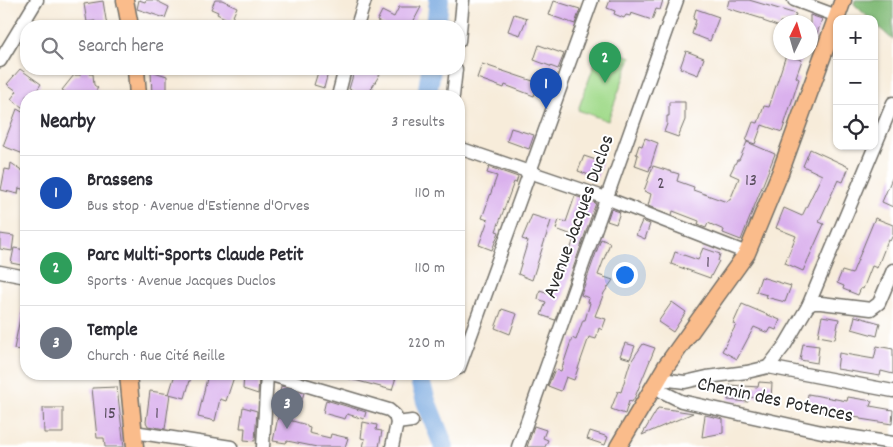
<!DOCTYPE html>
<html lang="en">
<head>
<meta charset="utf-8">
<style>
  body { margin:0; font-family:Dekko,sans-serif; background:#f2f2f3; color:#2b2b33 }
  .controls { position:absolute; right:15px; top:15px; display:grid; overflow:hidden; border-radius:10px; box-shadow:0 1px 4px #0004 }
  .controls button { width:45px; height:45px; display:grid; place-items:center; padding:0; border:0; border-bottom:1px solid #e1e1e2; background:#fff; color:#2b2b33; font:25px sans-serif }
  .compass { position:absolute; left:773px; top:15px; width:45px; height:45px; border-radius:50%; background:#fff; box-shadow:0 1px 4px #0004; rotate:5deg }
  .you { position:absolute; left:624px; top:274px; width:18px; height:18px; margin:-12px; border:4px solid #fff; border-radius:50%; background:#1a73e8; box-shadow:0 0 0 8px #1a73e833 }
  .badge { display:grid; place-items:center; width:32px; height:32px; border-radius:50%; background:#db2777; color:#fff; font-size:16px; font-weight:700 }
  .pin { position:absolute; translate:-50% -41px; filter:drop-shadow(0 1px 2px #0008) }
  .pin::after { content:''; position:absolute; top:26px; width:18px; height:15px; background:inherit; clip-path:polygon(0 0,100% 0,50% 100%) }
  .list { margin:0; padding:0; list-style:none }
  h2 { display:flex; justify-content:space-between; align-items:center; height:65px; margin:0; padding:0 20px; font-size:21px }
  h2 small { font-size:16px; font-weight:400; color:#7c7c81 }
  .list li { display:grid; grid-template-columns:32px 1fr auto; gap:15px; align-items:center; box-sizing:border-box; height:75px; padding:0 20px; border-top:1px solid #e1e1e2 }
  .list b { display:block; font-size:19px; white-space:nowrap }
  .list p { margin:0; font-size:16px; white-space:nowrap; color:#7c7c81 }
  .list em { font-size:16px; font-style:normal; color:#7c7c81 }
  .icon { flex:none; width:28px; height:28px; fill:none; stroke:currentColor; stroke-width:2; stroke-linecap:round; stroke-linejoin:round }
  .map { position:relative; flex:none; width:893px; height:447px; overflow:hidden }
  .search { position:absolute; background:#fff; box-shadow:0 1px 4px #0004; left:20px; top:20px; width:445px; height:55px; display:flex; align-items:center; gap:12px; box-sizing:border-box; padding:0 18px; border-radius:20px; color:#7c7c81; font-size:19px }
  .panel { position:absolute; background:#fff; box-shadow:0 1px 4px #0004; left:20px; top:90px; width:445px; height:290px; border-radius:20px }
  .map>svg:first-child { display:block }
</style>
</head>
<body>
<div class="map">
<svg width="893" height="447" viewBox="0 0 893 447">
  <rect width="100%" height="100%" fill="#fff"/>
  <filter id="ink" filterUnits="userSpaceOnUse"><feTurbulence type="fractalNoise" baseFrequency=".02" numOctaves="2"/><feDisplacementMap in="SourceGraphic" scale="10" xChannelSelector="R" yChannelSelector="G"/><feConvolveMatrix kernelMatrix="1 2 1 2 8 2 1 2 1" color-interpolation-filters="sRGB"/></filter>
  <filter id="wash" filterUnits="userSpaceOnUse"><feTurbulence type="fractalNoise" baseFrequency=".0096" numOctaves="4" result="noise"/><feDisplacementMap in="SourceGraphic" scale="20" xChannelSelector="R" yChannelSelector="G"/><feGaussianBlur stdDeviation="1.12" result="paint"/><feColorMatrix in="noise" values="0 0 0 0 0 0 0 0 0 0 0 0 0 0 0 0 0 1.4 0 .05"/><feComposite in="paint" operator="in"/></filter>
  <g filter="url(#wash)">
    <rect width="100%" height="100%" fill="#f7ecda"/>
    <!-- green -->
    <path fill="#a3db8d" stroke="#67835c" d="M601,46L631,57L608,121L578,110Z"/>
    <!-- forest -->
    <path fill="#82bb78" stroke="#567352" d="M855,0H893V40L874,23V19H870L854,4Z"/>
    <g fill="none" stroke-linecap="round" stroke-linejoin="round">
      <!-- river -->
      <g stroke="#73a5de" stroke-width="20">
        <path d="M436,26L439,0"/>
        <path d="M427,96L431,69"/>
        <path d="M418,374L426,401L444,447"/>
      </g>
    </g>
    <g id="blocks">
      <!-- building -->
      <g fill="#dab1ed">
        <path d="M139,0L145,2L146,0H155L169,7L165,18L137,9Z"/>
        <path d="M215,0H222L237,7L231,21L217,14L218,12L211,9Z"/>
        <path d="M610,0H663L660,10L656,9L652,20L631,13L630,16L626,15L624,18L614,14L615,11L607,8Z"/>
        <path d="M729,0H749L796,14L793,22H780V27L763,21V19L727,8Z"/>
        <path d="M103,1L107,26H96L95,21L87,22L84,4Z"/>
        <path d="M554,1L580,9L575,24L549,15Z"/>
        <path d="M399,7H421L411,26H387L377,21L382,11L394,17Z"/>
        <path d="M696,9L719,17L710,41L692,34L696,20L693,19Z"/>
        <path d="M514,14L527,18L520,35L508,31Z"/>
        <path d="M810,15L822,19L812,48L810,47Z"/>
        <path d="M539,45L564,54L558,69L534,60Z"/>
        <path d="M686,51L704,58L698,75L680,68Z"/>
        <path d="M786,55L802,60L796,77L799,79L782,132L762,125L755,144L746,141L753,122L758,123L764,106L769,107Z"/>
        <path d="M482,64L539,83L534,96L505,85L504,88L477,78Z"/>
        <path d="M20,69L41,84L33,96H26V110L11,99L17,91L7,84Z"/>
        <path d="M80,69H88L89,74H93L94,85L98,88L92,96H71L62,90L74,75H80Z"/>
        <path d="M319,69H329L324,88L314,85Z"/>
        <path d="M358,69H371L380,74L371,89L387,94V96H353L355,91L349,89L354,72H356Z"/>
        <path d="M151,71L167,76V96H152Z"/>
        <path d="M669,102H685V120L678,137L664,132L667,124V116H669Z"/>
        <path d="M17,109L26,114V122L21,132L26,134V155L3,146Z"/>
        <path d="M511,128L534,135L529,149L507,141Z"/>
        <path d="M645,138L658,143L649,171L635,166L638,155L636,154L639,145L642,146Z"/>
        <path d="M747,142L775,154L741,240L723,233L724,230L708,223L706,228L698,225L699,221L673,211L672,215L648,206L651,194L644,191L653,166L679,174L677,181L694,187L693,190L727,202L728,200H730L739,178L730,174L737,160H739Z"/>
        <path d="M810,149L849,167L843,182L838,180L819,222L824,224L803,271L785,263L796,236L776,228L784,208L802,216L822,175L803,166Z"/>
        <path d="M584,156L602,162L597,178L578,171Z"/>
        <path d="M11,163L26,173L25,190L19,188L18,194L1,190L5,169L10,170Z"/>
        <path d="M489,167L518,177L516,183L514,182L496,231L499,232L492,250L479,245L488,220L482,218L497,176L487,173Z"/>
        <path d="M893,176V207L882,202Z"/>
        <path d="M575,196L596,203L555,320L541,315L546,302L538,299L540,290L551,294L562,262L565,263L569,253L575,236L556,229L559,220L566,222Z"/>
        <path d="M611,209L620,212L616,224L607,221Z"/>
        <path d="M532,215L551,221L532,280L518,274L528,241L522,239Z"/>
        <path d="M875,218L893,225V235L890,241L888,240L877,268L872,266L863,289L861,288L858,295L843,289L844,286L837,283L842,271L852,274Z"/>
        <path d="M642,221L650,224L645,239L636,235Z"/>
        <path d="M0,234L14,236L12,251L0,249Z"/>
        <path d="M601,239L610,243L598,275L613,280L604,293L595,316L606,319L602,330L599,328L596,339L589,337L574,380L566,377L561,391L548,386L555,369L561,371L572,338L576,340L583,320H585L590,303L588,302L589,298L581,295Z"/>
        <path d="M14,248L26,250V266L11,263Z"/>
        <path d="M703,248L720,254L718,261H719L710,278L671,264L675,252L698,260Z"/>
        <path d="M761,277L791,286L785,302L766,297L767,295L756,292Z"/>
        <path d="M672,302L686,312L673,332L658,322Z"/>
        <path d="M742,304L780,320L776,330L771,328L768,333L754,327L737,359L722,351L736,325L733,324Z"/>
        <path d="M22,308L26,309V351L14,349Z"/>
        <path d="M502,309L517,314L510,334L495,328Z"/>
        <path d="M822,316L839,319L835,339L818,336Z"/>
        <path d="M855,316L880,323L877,336L852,329Z"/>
        <path d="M625,343L635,346L630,359L620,356Z"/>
        <path d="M643,344L655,348L635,397L632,402L629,401L625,414L611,409L618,391L621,392L630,363Z"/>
        <path d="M803,344L819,346L817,363L800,360Z"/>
        <path d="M877,346L893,349V374L881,371L880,376L837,369L839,353L874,359Z"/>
        <path d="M175,374L191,377L185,398L169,394Z"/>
        <path d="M208,374H235L226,401L220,399L215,421L198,417Z"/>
        <path d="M244,374L259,378L258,394L243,389Z"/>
        <path d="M344,374H397L392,390L343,377Z"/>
        <path d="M759,382L772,383L771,399L748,397V402L728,400L730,385L758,387Z"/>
        <path d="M281,386L304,393L300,406L279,400Z"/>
        <path d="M117,387L124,447H105L104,438H97L92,388Z"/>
        <path d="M150,391L170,394L165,429L148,426L146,422Z"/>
        <path d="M808,394L847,401L848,397L872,401L870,406L893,410L892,424L860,419V417L806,409Z"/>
        <path d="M326,400L366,412L364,419L347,414L345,419L323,413Z"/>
        <path d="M243,407L257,411L255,441L244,440L245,428H240Z"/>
        <path d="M43,408H63V433H44Z"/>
        <path d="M658,408L674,410L693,413L642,435Z"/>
        <path d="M705,415L723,419V433L702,437Z"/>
        <path d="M278,417L307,425V427L310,428L309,433L330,438L331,434L348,438L345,447H317L287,441L286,443L273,441Z"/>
        <path d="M363,422L377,425L376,430L382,431L379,447H363L365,439L361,438Z"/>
        <path d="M534,426L546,430L543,438L548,440L545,447H527Z"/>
        <path d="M590,431L608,437L605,445L587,439Z"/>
      </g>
    </g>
  </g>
  <g filter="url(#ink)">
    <use href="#blocks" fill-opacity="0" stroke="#726f68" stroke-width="1"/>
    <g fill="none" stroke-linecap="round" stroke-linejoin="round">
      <defs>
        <g id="minor">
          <path d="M794,0L837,16"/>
          <path d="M357,26L365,0"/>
          <path d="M459,41L463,0"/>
          <path d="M0,61L37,0"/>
          <path d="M338,96L345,69"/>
          <path d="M453,96L456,69"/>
          <path d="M459,148L606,198L747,253"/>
          <path d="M0,272L26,277"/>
          <path d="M808,306L893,103"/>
          <path d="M768,367L785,345L808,306L813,303H821L871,309L879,303L893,270"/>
          <path d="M459,368L592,0"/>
          <path d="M268,374L389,410L395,415L397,423L392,447"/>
          <path d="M893,391L768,367L747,372L707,377L685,382L669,380L655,383L663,392L681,401L822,432L893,443"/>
          <path d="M397,423L412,421"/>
          <path d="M134,432L231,447"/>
          <path d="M263,447L267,374"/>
          <path d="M518,447L677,0"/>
        </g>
        <g id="major">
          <path d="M125,0L130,26"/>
          <path d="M136,69L138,96"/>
          <path d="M128,374L135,447"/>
          <path d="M618,447L666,366L747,253L780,173L843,0"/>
        </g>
      </defs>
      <!-- minor casing -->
      <use href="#minor" stroke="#726f68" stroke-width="15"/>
      <!-- major casing -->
      <use href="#major" stroke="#726f68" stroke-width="19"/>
      <!-- minor -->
      <use href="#minor" stroke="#fff" stroke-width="12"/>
      <!-- major -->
      <use href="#major" stroke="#fabc8b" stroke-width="16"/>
    </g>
  </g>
  <g text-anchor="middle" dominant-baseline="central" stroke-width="4" stroke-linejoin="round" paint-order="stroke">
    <!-- number labels -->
    <g font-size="18" fill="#574c5c">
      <text x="751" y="181">13</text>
      <text x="661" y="184">2</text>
      <text x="708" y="263">1</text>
      <text x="110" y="414">15</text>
      <text x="157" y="414">1</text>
    </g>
    <!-- street labels -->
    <g font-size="20" fill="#2b2b2b" stroke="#fff">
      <text transform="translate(580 217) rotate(-70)">Avenue Jacques Duclos</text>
      <text transform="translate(775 401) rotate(12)">Chemin des Potences</text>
    </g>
  </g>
</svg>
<div class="controls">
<button>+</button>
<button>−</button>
<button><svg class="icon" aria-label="locate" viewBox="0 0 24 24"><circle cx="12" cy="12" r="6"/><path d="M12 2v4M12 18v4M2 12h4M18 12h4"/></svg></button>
</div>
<svg class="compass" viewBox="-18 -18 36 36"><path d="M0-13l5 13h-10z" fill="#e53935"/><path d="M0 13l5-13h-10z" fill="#7c7c81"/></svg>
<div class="you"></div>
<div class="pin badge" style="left:546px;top:109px;background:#1a4fb4">1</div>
<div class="pin badge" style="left:605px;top:83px;background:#2e9e5b">2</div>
<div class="pin badge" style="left:287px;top:429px;background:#6b7280">3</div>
<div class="search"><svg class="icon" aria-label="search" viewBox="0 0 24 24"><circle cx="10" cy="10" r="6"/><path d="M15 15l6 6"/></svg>Search here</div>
<section class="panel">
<h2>Nearby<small>3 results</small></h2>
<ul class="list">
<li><span class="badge" style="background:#1a4fb4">1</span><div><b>Brassens</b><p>Bus stop · Avenue d'Estienne d'Orves</p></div><em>110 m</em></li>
<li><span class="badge" style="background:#2e9e5b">2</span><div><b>Parc Multi-Sports Claude Petit</b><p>Sports · Avenue Jacques Duclos</p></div><em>110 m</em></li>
<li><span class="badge" style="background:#6b7280">3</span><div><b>Temple</b><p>Church · Rue Cité Reille</p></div><em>220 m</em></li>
</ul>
</section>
</div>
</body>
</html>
